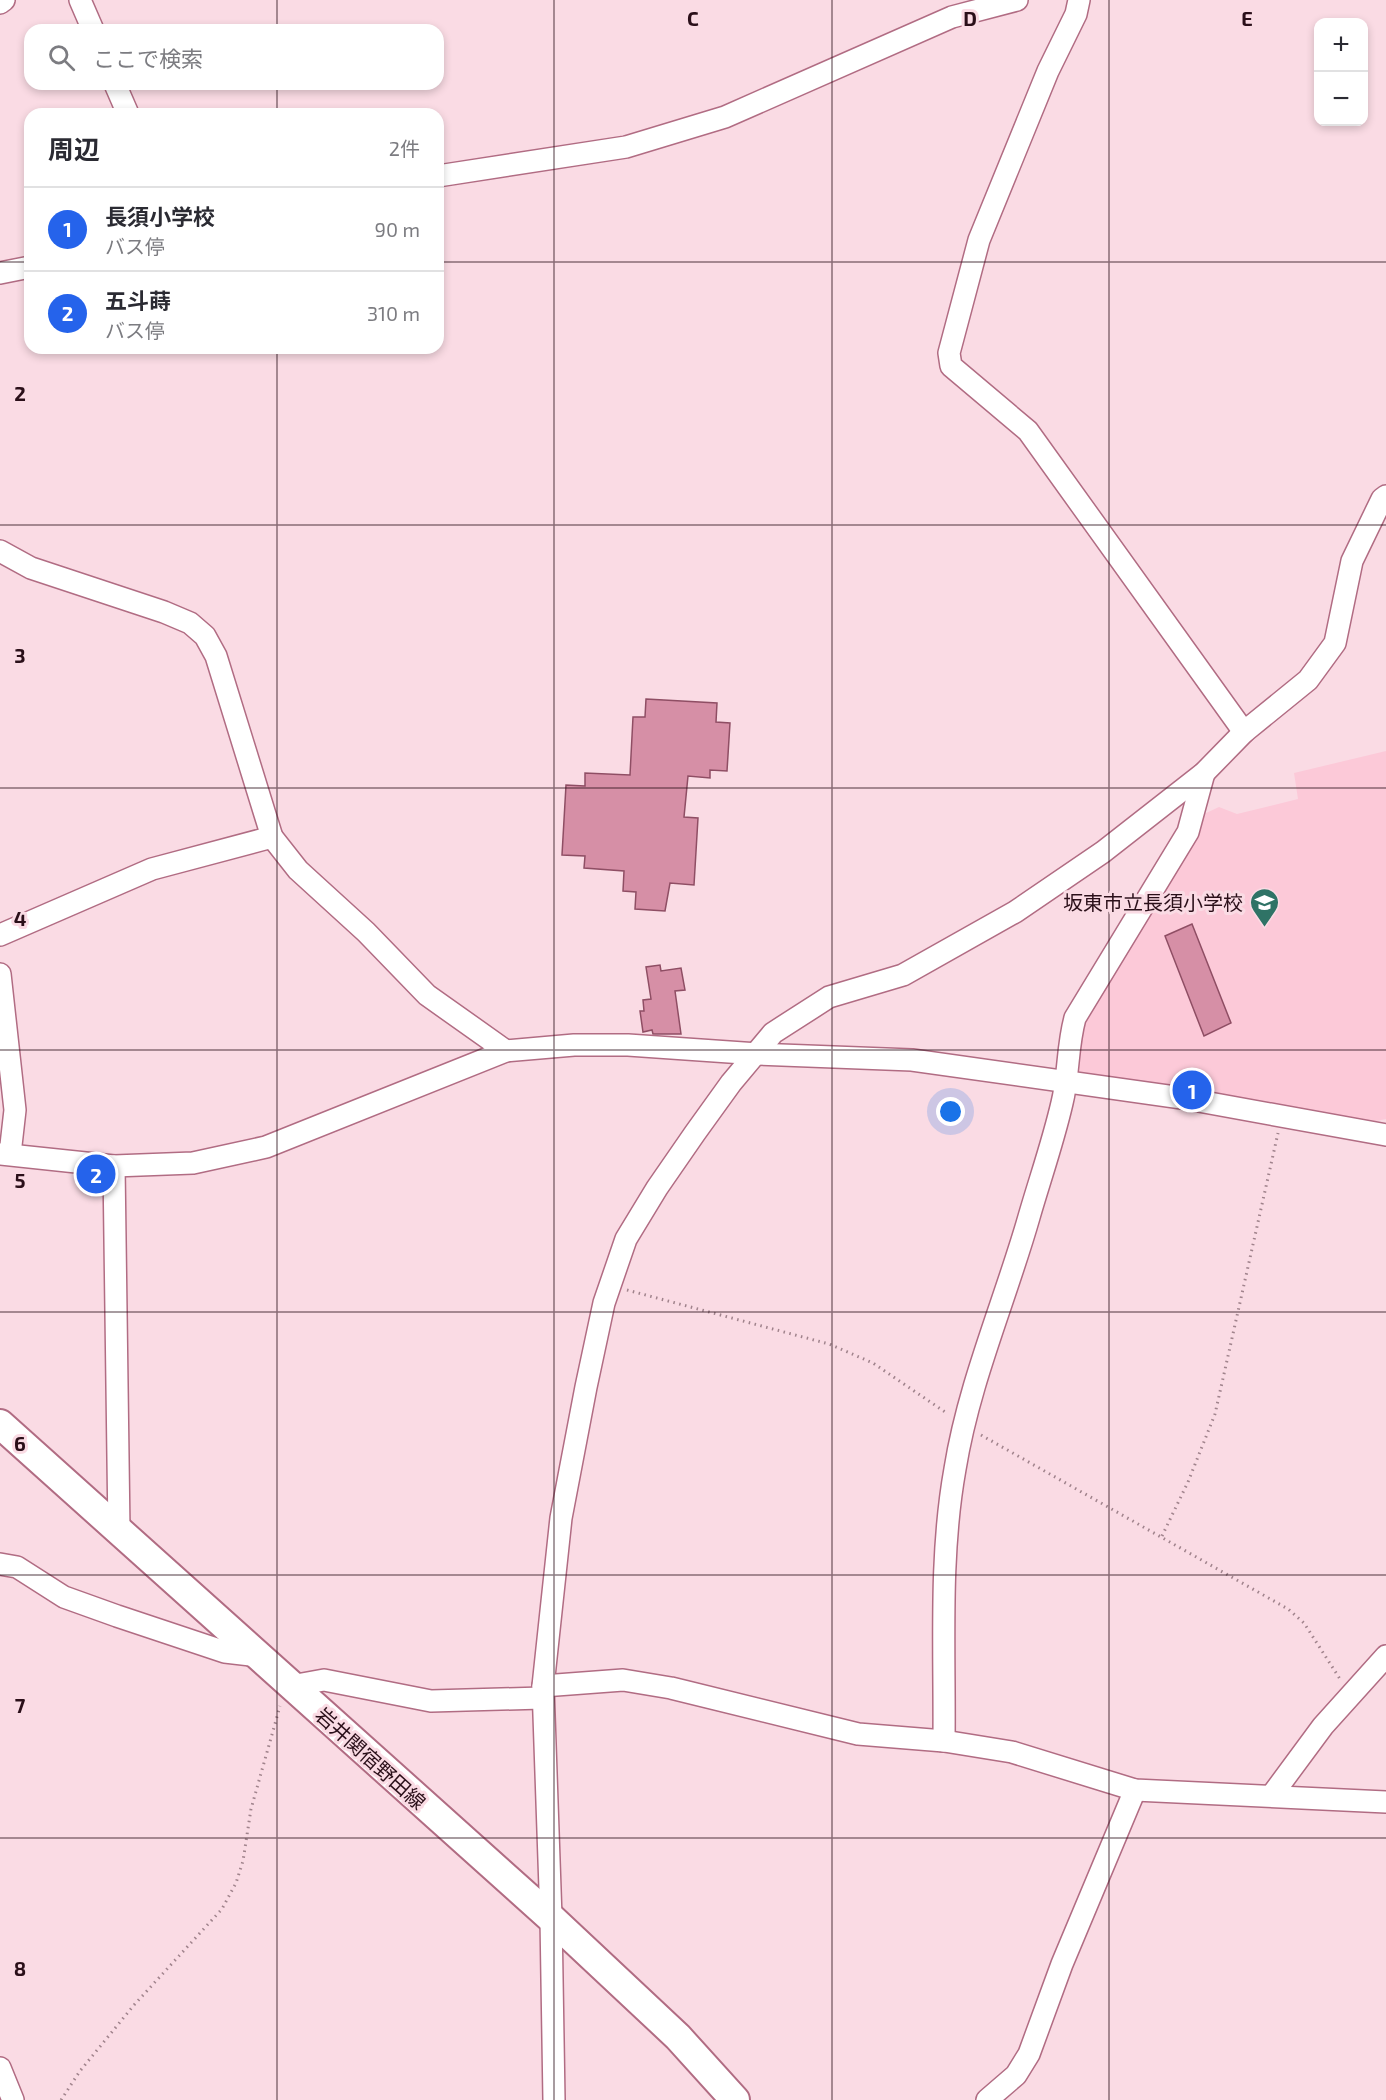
<!DOCTYPE html>
<html lang="ja">
<head>
<meta charset="utf-8">
<style>
  body { margin:0; font-family:"Exo 2","Noto Sans JP",sans-serif; background:#f7f7f7; color:#2b2b33 }
  .controls { position:absolute; right:18px; top:18px; display:grid; overflow:hidden; border-radius:12px; box-shadow:0 3px 9px #0003 }
  .controls button { width:54px; height:54px; display:grid; place-items:center; padding:0; border:0; border-bottom:2px solid #e1e1e2; background:#fff; color:#2b2b33; font:30px sans-serif }
  .you { position:absolute; left:951px; top:1112px; width:21px; height:21px; margin:-15px; border:4px solid #fff; border-radius:50%; background:#1a73e8; box-shadow:0 0 0 9px #1a73e833 }
  .badge { display:grid; place-items:center; width:39px; height:39px; border-radius:50%; background:#2563eb; color:#fff; font-size:20px; font-weight:700 }
  .pin { position:absolute; translate:-50% -50%; border:3px solid #fff; box-shadow:0 2px 6px #0006 }
  .list { margin:0; padding:0; list-style:none }
  h2 { display:flex; justify-content:space-between; align-items:center; height:78px; margin:0; padding:0 24px; font-size:26px }
  h2 small { font-size:20px; font-weight:400; color:#7c7c81 }
  .list li { display:grid; grid-template-columns:39px 1fr auto; gap:18px; align-items:center; box-sizing:border-box; height:84px; padding:0 24px; border-top:2px solid #e1e1e2 }
  .list b { display:block; font-size:22px; white-space:nowrap }
  .list p { margin:0; font-size:20px; white-space:nowrap; color:#7c7c81 }
  .list em { font-size:20px; font-style:normal; color:#7c7c81 }
  .icon { flex:none; width:33px; height:33px; fill:none; stroke:currentColor; stroke-width:2; stroke-linecap:round; stroke-linejoin:round }
  .map { position:relative; flex:none; width:1386px; height:2100px; overflow:hidden }
  .search { position:absolute; background:#fff; box-shadow:0 3px 9px #0003; left:24px; top:24px; width:420px; height:66px; display:flex; align-items:center; gap:15px; box-sizing:border-box; padding:0 21px; border-radius:18px; color:#7c7c81; font-size:22px }
  .panel { position:absolute; background:#fff; box-shadow:0 3px 9px #0003; left:24px; top:108px; width:420px; height:246px; border-radius:18px }
  .map>svg:first-child { display:block }
</style>
</head>
<body>
<div class="map">
<svg width="1386" height="2100" viewBox="0 0 1386 2100">
  <rect width="100%" height="100%" fill="#fadbe4"/>
  <!-- built -->
  <path fill="#fcc9d8" d="M1386,751V1119L1371,1122L1080,1073L1074,1064L1086,1020L1196,836L1204,814L1219,807L1237,814L1298,799L1294,773Z"/>
  <!-- building -->
  <g fill="#d68fa6" stroke="#8f4e64" stroke-width="1.5">
    <path d="M646,699L717,703L716,722L730,723L727,771L710,770V778L688,776L684,817L698,818L694,885L670,883L665,911L635,909L636,892L623,891L624,871L584,868L585,856L562,855L566,785L585,786V773L630,775L633,717H645Z"/>
    <path d="M1192,924L1231,1023L1204,1036L1165,936Z"/>
    <path d="M660,965L661,971L681,968L685,990L675,991L681,1034H653L652,1030L643,1032L640,1011H644L643,1000L651,999L646,967Z"/>
  </g>
  <g fill="none" stroke-linecap="round" stroke-linejoin="round">
    <defs>
      <g id="minor">
        <path d="M80,0L93,30"/>
        <path d="M1079,0L1076,14L1048,71L979,240L949,353L951,366L1028,431L1244,732"/>
        <path d="M0,3L4,0"/>
        <path d="M115,84L128,114"/>
        <path d="M438,176L626,147L725,117L952,17L1017,0"/>
        <path d="M0,273L30,267"/>
        <path d="M0,551L31,568L164,612L190,623L205,636L216,656L272,837L298,870L366,932L427,995L506,1051"/>
        <path d="M0,935L152,869L272,837"/>
        <path d="M0,974L15,1110L10,1154"/>
        <path d="M0,1154L114,1166L193,1163L266,1147L506,1051L574,1045H628L758,1054L912,1060L1182,1098L1386,1135"/>
        <path d="M114,1166L119,1531"/>
        <path d="M0,1564L17,1567L64,1597L117,1616L225,1652L258,1656"/>
        <path d="M291,1686L324,1680L431,1701L542,1698"/>
        <path d="M543,1686L623,1680L671,1688L858,1734L944,1741L1012,1752L1135,1790L1386,1802"/>
        <path d="M944,1741C945,1651 939,1558 955,1469C969,1382 1005,1301 1029,1217C1040,1179 1053,1142 1062,1103C1069,1075 1067,1047 1075,1018L1188,832L1204,773"/>
        <path d="M1272,1795L1323,1726L1386,1656"/>
        <path d="M0,2068L13,2100"/>
        <path d="M554,2100L551,1918L543,1686L561,1518L586,1387L604,1303L626,1239L657,1188L695,1133L731,1083L773,1033L829,997L903,975L1015,912L1103,852L1204,773L1244,732L1308,680L1335,643L1352,561L1382,499L1386,496"/>
        <path d="M987,2100L1016,2075L1029,2054L1062,1964L1135,1790"/>
      </g>
      <path id="secondary" d="M0,1424L551,1918L678,2037L735,2100"/>
    </defs>
    <!-- minor casing -->
    <use href="#minor" stroke="#b16c83" stroke-width="24"/>
    <!-- secondary casing -->
    <use href="#secondary" stroke="#b16c83" stroke-width="32"/>
    <!-- path -->
    <g stroke="#a0838c" stroke-width="3" stroke-dasharray="1.5 4.5" stroke-linecap="butt">
      <path d="M627,1290L829,1344L873,1363L948,1414"/>
      <path d="M981,1435L1288,1609L1304,1623L1340,1679"/>
      <path d="M1162,1536L1188,1482L1215,1414L1278,1133"/>
      <path d="M61,2100L80,2071L134,2005L222,1909L236,1883L243,1861L251,1809L280,1706"/>
    </g>
    <!-- minor -->
    <use href="#minor" stroke="#fff" stroke-width="21"/>
    <!-- secondary -->
    <use href="#secondary" stroke="#fff" stroke-width="28"/>
  </g>
  <!-- grid -->
  <path fill="none" stroke="#2a0f19" stroke-width="1.5" stroke-opacity="0.55" d="M277,0V30M554,0V2100M832,0V2100M1109,0V2100M277,84V114M0,262H30M438,262H1386M277,348V2100M0,525H1386M0,788H1386M0,1050H1386M0,1312H1386M0,1575H1386M0,1838H1386"/>
  <!-- icons -->
  <defs>
    <symbol id="school-pin" viewBox="-11 -11 22 30"><path d="M0 17L-7.5 6A9.5 9.5 0 1 1 7.5 6Z" fill="#2f7366" stroke="#fadbe4"/><path d="M0-5L7-2L0 1L-7-2ZM-4 1L0 2.5L4 1V4Q0 6-4 4Z" fill="#fff"/></symbol>
  </defs>
  <g fill-rule="evenodd">
    <use href="#school-pin" x="1248" y="886" width="33" height="45"/>
  </g>
  <g text-anchor="middle" dominant-baseline="central" stroke-width="6" stroke-linejoin="round" paint-order="stroke">
    <!-- poi labels -->
    <g font-size="20" fill="#2a0f19" stroke="#fadbe4" text-anchor="end">
      <text x="1243" y="902">坂東市立長須小学校</text>
    </g>
    <!-- street labels -->
    <g font-size="20" fill="#2a0f19" stroke="#fadbe4">
      <text transform="translate(371 1758) rotate(42)">岩井関宿野田線</text>
    </g>
  </g>
  <g font-size="20" text-anchor="middle" font-weight="bold" fill="#2a0f19" stroke="#fadbe4" stroke-width="6" stroke-linejoin="round" paint-order="stroke">
    <text x="693" y="26">C</text>
    <text x="970" y="26">D</text>
    <text x="1247" y="26">E</text>
    <text x="20" y="401">2</text>
    <text x="20" y="663">3</text>
    <text x="20" y="926">4</text>
    <text x="20" y="1188">5</text>
    <text x="20" y="1451">6</text>
    <text x="20" y="1713">7</text>
    <text x="20" y="1976">8</text>
  </g>
</svg>
<div class="controls">
<button>+</button>
<button>−</button>
</div>
<div class="you"></div>
<div class="pin badge" style="left:1192px;top:1090px">1</div>
<div class="pin badge" style="left:96px;top:1174px">2</div>
<div class="search"><svg class="icon" aria-label="search" viewBox="0 0 24 24"><circle cx="10" cy="10" r="6"/><path d="M15 15l6 6"/></svg>ここで検索</div>
<section class="panel">
<h2>周辺<small>2件</small></h2>
<ul class="list">
<li><span class="badge">1</span><div><b>長須小学校</b><p>バス停</p></div><em>90 m</em></li>
<li><span class="badge">2</span><div><b>五斗蒔</b><p>バス停</p></div><em>310 m</em></li>
</ul>
</section>
</div>
</body>
</html>
